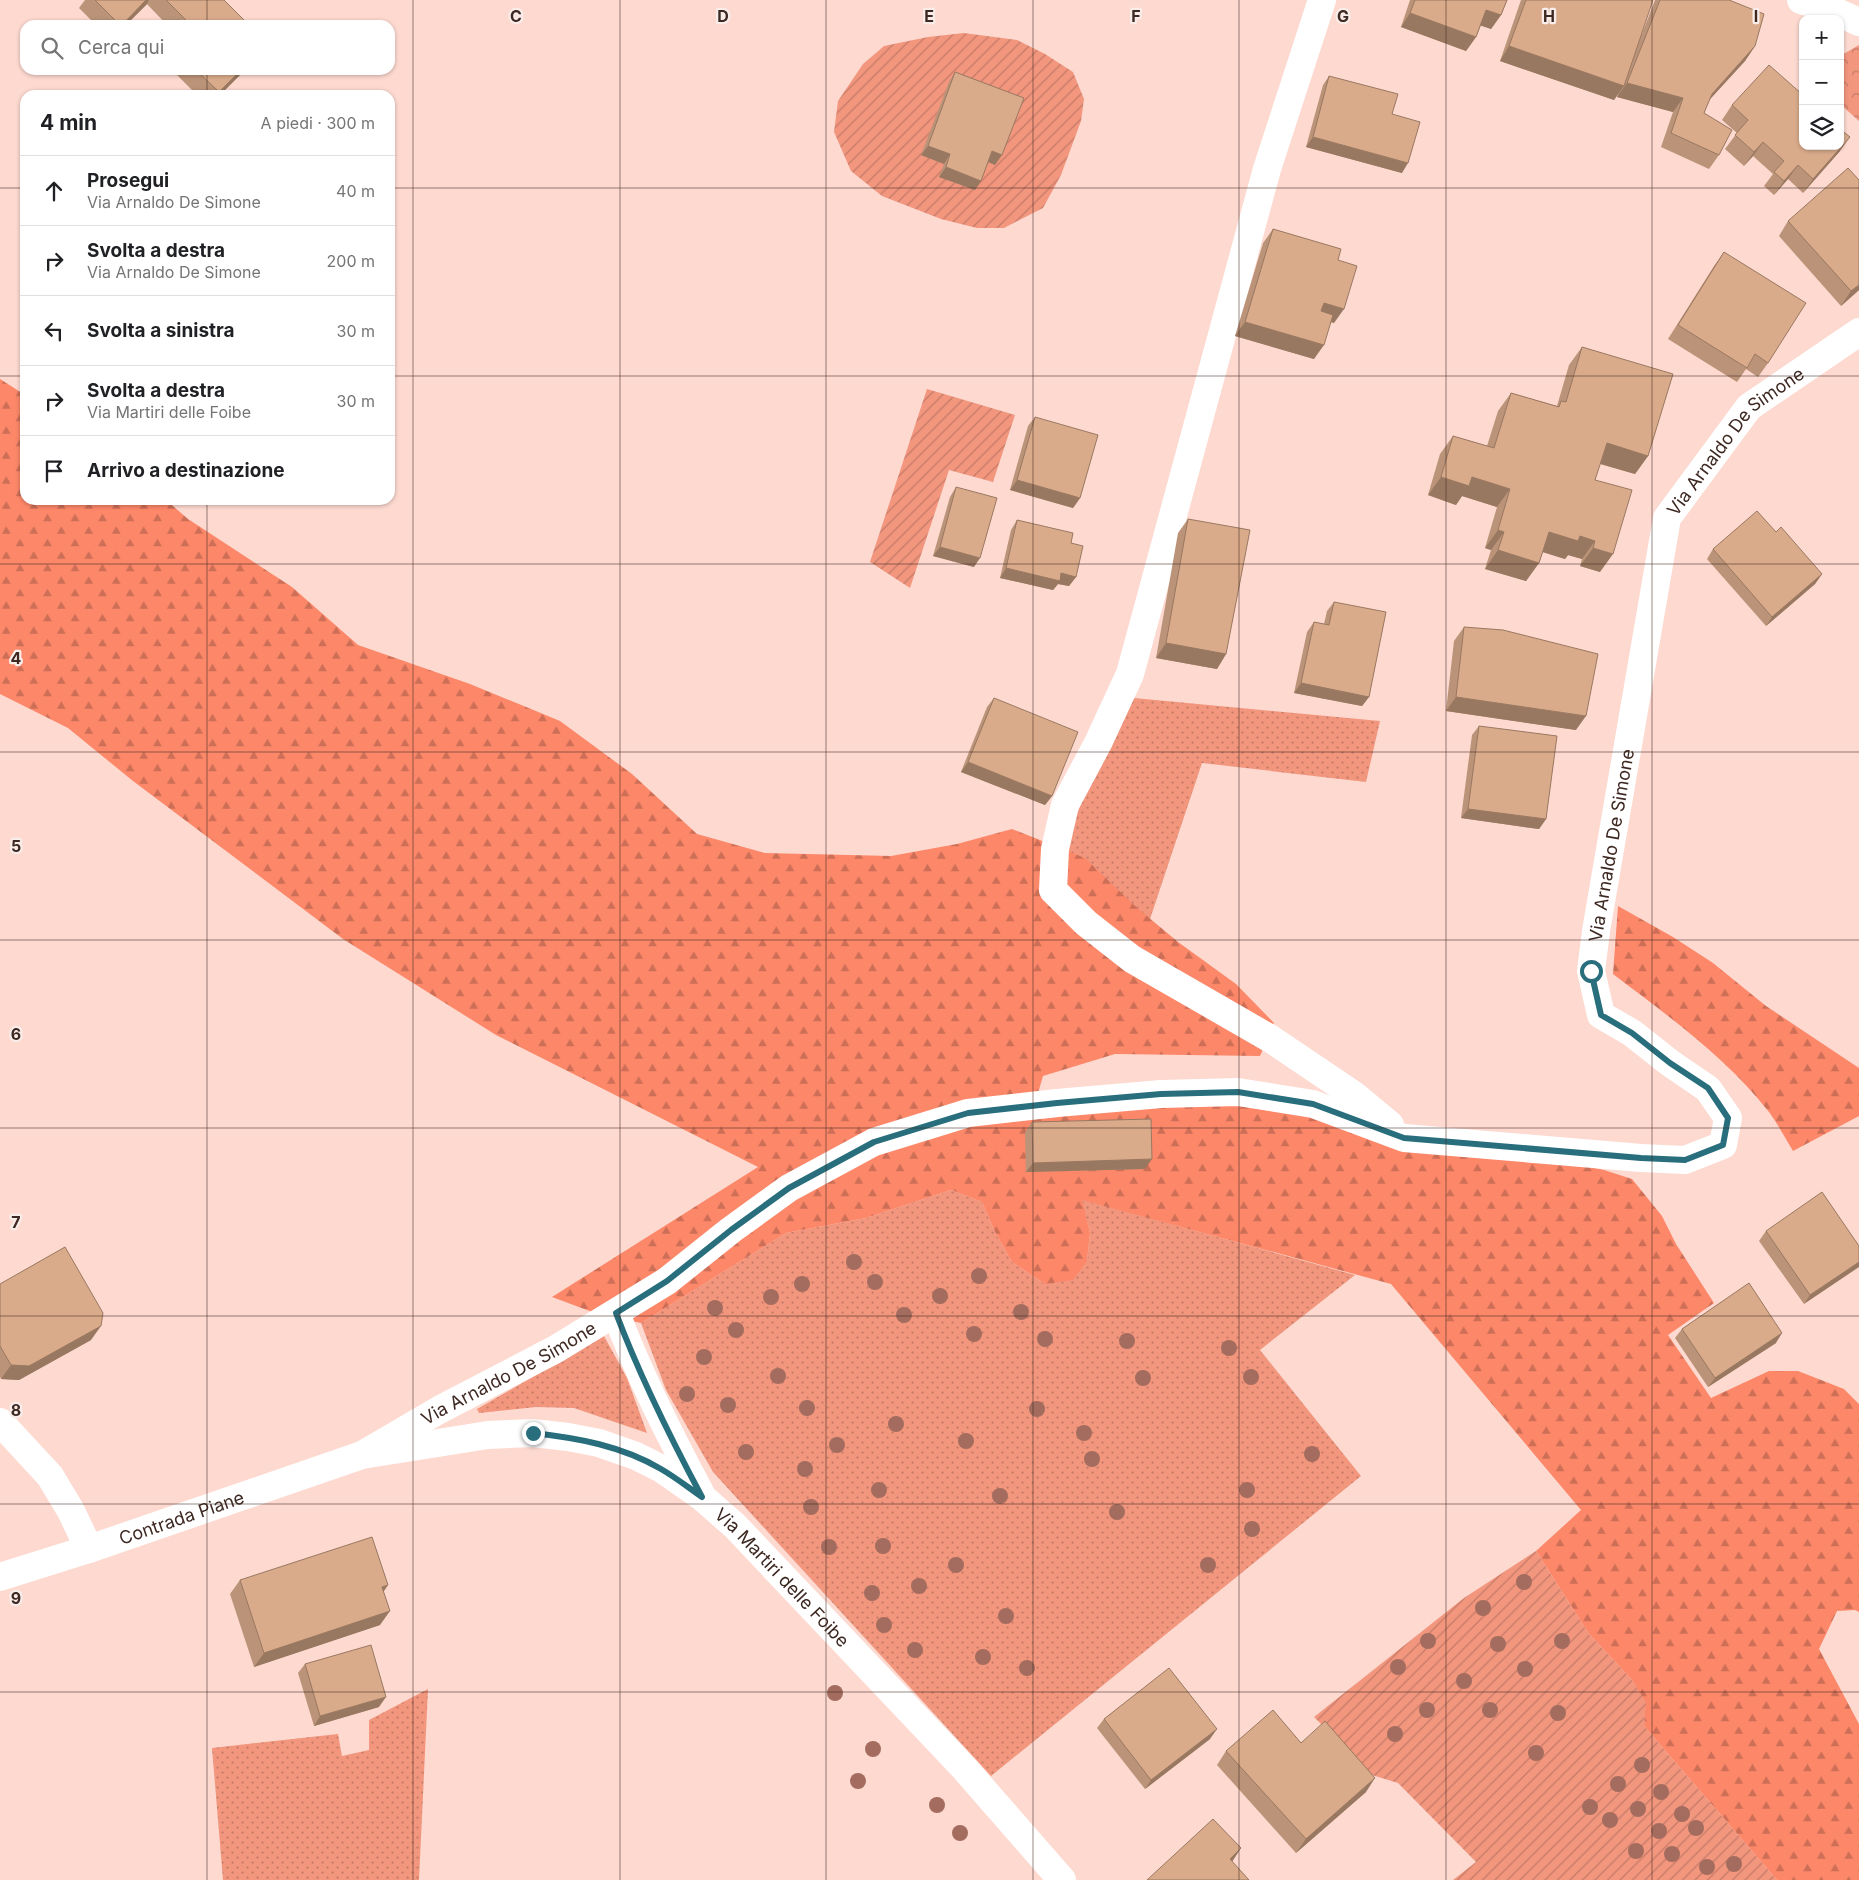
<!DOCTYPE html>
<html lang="it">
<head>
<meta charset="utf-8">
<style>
  body { margin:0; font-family:Inter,sans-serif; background:#f2f2f2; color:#202124 }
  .controls { position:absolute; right:15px; top:15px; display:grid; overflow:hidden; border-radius:10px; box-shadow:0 1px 4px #0004 }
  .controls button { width:45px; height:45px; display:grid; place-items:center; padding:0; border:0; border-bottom:1px solid #e0e0e0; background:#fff; color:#202124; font:25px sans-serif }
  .stop { position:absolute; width:15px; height:15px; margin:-11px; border:4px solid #296e7d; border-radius:50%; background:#fff }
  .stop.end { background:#296e7d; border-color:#fff; box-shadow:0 1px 5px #0008 }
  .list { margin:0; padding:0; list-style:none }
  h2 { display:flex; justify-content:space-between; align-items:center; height:65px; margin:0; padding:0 20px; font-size:21px }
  h2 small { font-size:16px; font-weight:400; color:#757577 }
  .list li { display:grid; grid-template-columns:32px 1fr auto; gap:15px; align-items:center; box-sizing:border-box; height:70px; padding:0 20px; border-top:1px solid #e0e0e0 }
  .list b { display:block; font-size:19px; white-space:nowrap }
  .list p { margin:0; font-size:16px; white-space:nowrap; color:#757577 }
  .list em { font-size:16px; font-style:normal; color:#757577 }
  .icon { flex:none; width:28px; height:28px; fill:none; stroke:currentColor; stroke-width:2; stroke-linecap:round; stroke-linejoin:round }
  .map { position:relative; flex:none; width:1859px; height:1880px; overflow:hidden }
  .search { position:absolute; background:#fff; box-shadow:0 1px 4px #0004; left:20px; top:20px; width:375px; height:55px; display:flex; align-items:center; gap:12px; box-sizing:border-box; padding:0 18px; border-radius:15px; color:#757577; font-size:19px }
  .panel { position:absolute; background:#fff; box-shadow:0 1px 4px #0004; left:20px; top:90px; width:375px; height:415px; border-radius:15px }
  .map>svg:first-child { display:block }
</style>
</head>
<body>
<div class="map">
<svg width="1859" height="1880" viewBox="0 0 1859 1880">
  <defs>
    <pattern id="grass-dots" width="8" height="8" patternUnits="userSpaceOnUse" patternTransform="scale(1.25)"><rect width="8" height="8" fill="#f2967e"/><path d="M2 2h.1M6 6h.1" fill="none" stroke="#c57a67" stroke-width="1.8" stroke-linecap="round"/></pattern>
    <pattern id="forest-firs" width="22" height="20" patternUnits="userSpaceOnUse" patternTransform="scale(1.25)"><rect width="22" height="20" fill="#fc8769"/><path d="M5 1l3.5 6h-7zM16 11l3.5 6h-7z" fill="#cd6e56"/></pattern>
    <pattern id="park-crowns" width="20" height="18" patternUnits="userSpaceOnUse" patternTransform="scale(1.25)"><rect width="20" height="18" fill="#f2967e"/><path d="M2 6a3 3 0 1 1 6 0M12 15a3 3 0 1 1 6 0" fill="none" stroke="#c57a67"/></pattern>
    <pattern id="garden-furrows" width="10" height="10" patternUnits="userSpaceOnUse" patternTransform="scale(1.25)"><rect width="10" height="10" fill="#f2967e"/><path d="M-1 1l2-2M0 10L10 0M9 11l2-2" fill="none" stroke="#c57a67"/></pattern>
  </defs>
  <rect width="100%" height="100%" fill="#fdd9d0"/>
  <!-- grass -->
  <g fill="url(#grass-dots)">
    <path d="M1134,698L1380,721L1366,782L1202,763L1150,919L1065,851L1082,799Z"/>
    <path d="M951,1190L982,1202L995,1232L1012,1262L1045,1284L1087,1261L1090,1233L1081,1199L1355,1275L1260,1350L1361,1476L991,1776L713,1472L666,1390L641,1323L786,1233L866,1218Z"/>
    <path d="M604,1336L627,1378L647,1433L574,1408L536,1407L479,1413L477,1409Z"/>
    <path d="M428,1689L419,1880H223L212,1748L338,1734L342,1756L369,1750V1720Z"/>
  </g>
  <!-- forest -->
  <g fill="url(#forest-firs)">
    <path d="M0,379L25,395V500H166L188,519L292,587L358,645L470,684L560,721L632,774L697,834L765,853L891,856L957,844L1012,829L1085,858L1135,906L1178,942L1236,984L1274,1023L1260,1056L1115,1054L1043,1076L1036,1100L1134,1108L1258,1103L1524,1153L1604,1170L1632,1179L1662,1216L1676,1244L1714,1303L1668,1335L1711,1398L1769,1371H1798L1844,1389L1859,1404V1612L1855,1610L1837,1611L1819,1649L1859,1724V1880H1777L1644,1726L1645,1702L1632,1680L1589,1634L1536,1551L1581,1510L1391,1284L1082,1200L1090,1233L1087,1261L1073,1280L1045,1284L1012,1262L995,1232L982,1202L951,1190L866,1218L786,1233L641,1323L595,1313L552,1297L758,1167L496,1035L343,939L133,781L68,728L0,694Z"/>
    <path d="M1618,906L1673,937L1713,963L1766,1006L1859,1068V1116L1793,1151C1785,1138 1778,1124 1769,1112C1726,1057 1668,1016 1613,974Z"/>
  </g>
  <!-- park -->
  <path fill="url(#park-crowns)" d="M1859,45V121L1840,104V56Z"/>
  <!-- garden -->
  <g fill="url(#garden-furrows)">
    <path d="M964,33L1017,40L1045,54L1073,72L1084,99L1081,121L1061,175L1043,208L1004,228H977L941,219L882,196L851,171L834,132L838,101L863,64L884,46L928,37Z"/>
    <path d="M927,389L1015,415L993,482L949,470L910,588L870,562Z"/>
    <path d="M1536,1551L1589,1634L1632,1680L1646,1702L1644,1726L1777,1880H1453L1476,1862L1398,1783L1372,1775L1314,1717L1464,1598Z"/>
  </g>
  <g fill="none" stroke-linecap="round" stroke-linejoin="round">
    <!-- minor -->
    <g stroke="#fff" stroke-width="28">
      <path d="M1322,0L1267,169L1130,674L1098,743L1065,805L1055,849L1053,890L1086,923L1132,959L1271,1039L1354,1095L1390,1125"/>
      <path d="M1801,0L1828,8L1859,22"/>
      <path d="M616,1313C639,1375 669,1434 700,1492"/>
      <path d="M0,1422L50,1476L71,1511L89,1549"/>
      <path id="s1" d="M362,1455L439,1410L556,1349L667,1281L731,1230L789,1188L874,1142L968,1113L1057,1103L1161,1094L1238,1092L1313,1104L1404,1138L1641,1158L1685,1160L1723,1145L1728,1118L1708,1089L1670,1063L1632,1033L1601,1015L1591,971L1596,931L1667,518L1749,407L1859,332"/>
      <path id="s2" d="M0,1577L89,1549L362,1455L488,1435L533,1433L568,1437L599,1443L636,1456L662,1469L702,1497L735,1526L965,1769L1062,1880"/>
    </g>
  </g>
  <!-- trees -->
  <g fill="#a36c5e">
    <circle cx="854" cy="1262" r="8"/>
    <circle cx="979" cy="1276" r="8"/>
    <circle cx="875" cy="1282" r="8"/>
    <circle cx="802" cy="1284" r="8"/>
    <circle cx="940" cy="1296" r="8"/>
    <circle cx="771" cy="1297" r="8"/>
    <circle cx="715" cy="1308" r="8"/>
    <circle cx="1021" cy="1312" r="8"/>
    <circle cx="904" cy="1315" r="8"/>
    <circle cx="736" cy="1330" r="8"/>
    <circle cx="974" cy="1334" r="8"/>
    <circle cx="1045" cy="1339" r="8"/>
    <circle cx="1127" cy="1341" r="8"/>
    <circle cx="1229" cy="1348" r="8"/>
    <circle cx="704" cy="1357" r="8"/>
    <circle cx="778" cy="1376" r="8"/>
    <circle cx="1251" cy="1377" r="8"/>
    <circle cx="1143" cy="1378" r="8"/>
    <circle cx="687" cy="1394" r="8"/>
    <circle cx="728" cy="1405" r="8"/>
    <circle cx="807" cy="1408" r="8"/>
    <circle cx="1037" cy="1409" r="8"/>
    <circle cx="896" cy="1424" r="8"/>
    <circle cx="1084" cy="1433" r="8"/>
    <circle cx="966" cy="1441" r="8"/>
    <circle cx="837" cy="1445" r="8"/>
    <circle cx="746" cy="1452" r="8"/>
    <circle cx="1312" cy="1454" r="8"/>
    <circle cx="1092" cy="1459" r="8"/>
    <circle cx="805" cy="1469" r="8"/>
    <circle cx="879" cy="1490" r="8"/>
    <circle cx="1247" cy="1490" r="8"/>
    <circle cx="1000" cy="1496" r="8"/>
    <circle cx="811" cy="1507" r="8"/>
    <circle cx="1117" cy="1512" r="8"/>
    <circle cx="1252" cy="1529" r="8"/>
    <circle cx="883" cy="1546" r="8"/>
    <circle cx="829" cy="1547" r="8"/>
    <circle cx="956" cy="1565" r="8"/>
    <circle cx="1208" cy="1565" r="8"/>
    <circle cx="1524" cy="1582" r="8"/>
    <circle cx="919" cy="1586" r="8"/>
    <circle cx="872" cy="1593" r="8"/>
    <circle cx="1483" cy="1608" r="8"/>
    <circle cx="1006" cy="1616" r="8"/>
    <circle cx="884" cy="1625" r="8"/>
    <circle cx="1428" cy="1641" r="8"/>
    <circle cx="1562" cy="1641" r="8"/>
    <circle cx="1498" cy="1644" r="8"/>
    <circle cx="915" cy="1650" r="8"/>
    <circle cx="983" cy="1657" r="8"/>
    <circle cx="1398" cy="1667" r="8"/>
    <circle cx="1027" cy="1668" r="8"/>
    <circle cx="1525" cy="1669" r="8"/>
    <circle cx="1464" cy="1681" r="8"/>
    <circle cx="835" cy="1693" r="8"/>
    <circle cx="1427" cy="1710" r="8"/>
    <circle cx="1490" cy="1710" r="8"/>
    <circle cx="1558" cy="1713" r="8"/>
    <circle cx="1395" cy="1734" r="8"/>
    <circle cx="873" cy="1749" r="8"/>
    <circle cx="1536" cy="1753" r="8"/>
    <circle cx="1642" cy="1765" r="8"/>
    <circle cx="858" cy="1781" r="8"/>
    <circle cx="1618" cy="1784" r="8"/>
    <circle cx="1661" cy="1792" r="8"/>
    <circle cx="937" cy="1805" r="8"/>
    <circle cx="1590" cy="1807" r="8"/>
    <circle cx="1638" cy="1809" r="8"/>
    <circle cx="1682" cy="1814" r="8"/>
    <circle cx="1610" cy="1820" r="8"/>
    <circle cx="1696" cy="1828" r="8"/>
    <circle cx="1659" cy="1831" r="8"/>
    <circle cx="960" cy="1833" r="8"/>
    <circle cx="1636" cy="1851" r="8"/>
    <circle cx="1672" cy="1854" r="8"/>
    <circle cx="1734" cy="1864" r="8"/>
    <circle cx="1707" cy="1867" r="8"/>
  </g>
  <!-- wall -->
  <g fill="#bb9378">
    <path d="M85,0H224L249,25H167L147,4L126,25H96L79,8Z"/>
    <path d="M1410,0H1507L1501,15L1491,29L1481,25L1476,37L1466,51L1401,27Z"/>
    <path d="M1521,0H1652L1640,39L1655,0H1729L1755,46L1745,61L1709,100L1704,113L1719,155L1709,169L1661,147L1673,112L1617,97L1619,92L1614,100L1500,61Z"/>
    <path d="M172,70H245L220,95H197Z"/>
    <path d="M955,72L995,165L988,162L981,181L975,190L939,177L944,164L921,155L949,82Z"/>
    <path d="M1329,76L1392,114L1402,173L1306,147L1323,85Z"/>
    <path d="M1732,105L1840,151L1803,193L1788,179L1774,195L1764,186L1773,174L1753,156L1744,166L1725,149L1737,133L1722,120Z"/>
    <path d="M1859,180V290L1841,306L1779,236L1788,221Z"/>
    <path d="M1273,229L1338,260L1334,323L1331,322L1314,359L1235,336L1263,243Z"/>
    <path d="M1724,252L1768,363L1758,377L1746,369L1737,382L1668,339L1714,266Z"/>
    <path d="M1582,347L1648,456L1635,474L1600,464L1595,480L1600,572L1580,566L1582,559L1568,555L1565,559L1543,552L1539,563L1526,581L1485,569L1491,550L1485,548L1497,507L1462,496L1456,505L1428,495L1440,454L1453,436L1487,446L1498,411L1511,393L1557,406L1569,365Z"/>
    <path d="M1035,417L1080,498L1073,508L1010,490L1028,426Z"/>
    <path d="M956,487L974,567L933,556L950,497Z"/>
    <path d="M1188,519L1226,654L1217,669L1156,658L1178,533Z"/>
    <path d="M1017,520L1071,543L1076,577L1069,586L1058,584L1053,590L1000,578L1011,530Z"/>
    <path d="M1776,532L1822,574L1815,584L1766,626L1707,559L1713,549Z"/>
    <path d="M1334,602L1369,697L1362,706L1294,693L1307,632L1314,622L1324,624L1327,611Z"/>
    <path d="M1464,627L1576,730L1446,711L1454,641Z"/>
    <path d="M994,698L1052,796L1045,805L961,772L987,707Z"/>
    <path d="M1479,726L1546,819L1539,829L1461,818L1472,735Z"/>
    <path d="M1032,1122L1145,1169L1026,1172L1025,1132Z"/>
    <path d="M1766,1231L1859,1246L1804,1304L1759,1241Z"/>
    <path d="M0,1284L91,1340L19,1380L1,1379L0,1377Z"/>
    <path d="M1682,1329L1776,1343L1708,1387L1675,1338Z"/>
    <path d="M240,1580L388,1585L384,1591L380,1625L254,1667L230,1594Z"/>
    <path d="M305,1664L379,1707L314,1726L298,1673Z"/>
    <path d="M1104,1719L1210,1739L1145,1789L1097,1728Z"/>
    <path d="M1226,1751L1366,1792L1296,1853L1217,1765Z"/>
  </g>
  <!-- shaded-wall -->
  <g fill="#997861">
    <path d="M146,0H149L147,4L126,25H122Z"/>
    <path d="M1486,10L1501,15L1491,29L1476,24Z"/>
    <path d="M1410,13L1476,37L1466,51L1401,27Z"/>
    <path d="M1509,46L1624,86L1614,100L1500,61Z"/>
    <path d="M1755,46L1745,61L1702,108L1712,94Z"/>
    <path d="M241,70H245L220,95H217Z"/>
    <path d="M1627,83L1683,98L1673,112L1617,97Z"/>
    <path d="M1313,137L1408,163L1402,173L1306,147Z"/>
    <path d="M1850,137L1840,151L1803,193L1813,179Z"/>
    <path d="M1763,142L1753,156L1744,166L1754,152Z"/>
    <path d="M928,146L950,154L944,164L921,155Z"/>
    <path d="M992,151L1002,155L995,165L986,161Z"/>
    <path d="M1798,165L1788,179L1774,195L1784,181Z"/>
    <path d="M946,167L981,181L975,190L939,177Z"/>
    <path d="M1859,285V290L1841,306L1851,291Z"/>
    <path d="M1324,303L1344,309L1334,323L1314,317Z"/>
    <path d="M1245,322L1324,345L1314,359L1235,336Z"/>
    <path d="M1607,443L1648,456L1635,474L1594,462Z"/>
    <path d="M1441,477H1472L1510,489L1497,507L1462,496L1456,505L1428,495Z"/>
    <path d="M1017,480L1080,498L1073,508L1010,490Z"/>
    <path d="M1498,530L1504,532L1491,550L1485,548Z"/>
    <path d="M1549,532L1580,536L1595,541L1582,559L1568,555L1565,559L1536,550Z"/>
    <path d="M940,547L980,558L974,567L933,556Z"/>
    <path d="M1593,548L1613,554L1600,572L1580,566Z"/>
    <path d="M1498,550L1539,563L1526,581L1485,569Z"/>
    <path d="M1006,568L1061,573L1076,577L1069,586L1058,584L1053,590L1000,578Z"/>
    <path d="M1822,574L1815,584L1766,626L1772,617Z"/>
    <path d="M1166,643L1226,654L1217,669L1156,658Z"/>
    <path d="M1301,683L1369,697L1362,706L1294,693Z"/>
    <path d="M1456,697L1586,716L1576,730L1446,711Z"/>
    <path d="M968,762L1052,796L1045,805L961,772Z"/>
    <path d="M1468,809L1546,819L1539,829L1461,818Z"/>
    <path d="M1152,1159L1145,1169L1026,1172L1033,1163Z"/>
    <path d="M1859,1262V1267L1804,1304L1810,1295Z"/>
    <path d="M101,1326L91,1340L19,1380L1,1379L11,1365Z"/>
    <path d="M1782,1333L1776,1343L1708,1387L1715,1378Z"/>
    <path d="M388,1585L378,1599L382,1587Z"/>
    <path d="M390,1611L380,1625L254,1667L264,1653Z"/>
    <path d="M386,1697L379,1707L314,1726L320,1716Z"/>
    <path d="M1217,1729L1210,1739L1145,1789L1151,1780Z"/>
    <path d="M1375,1778L1366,1792L1296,1853L1306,1839Z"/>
    <path d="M1241,1848L1232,1862L1230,1859Z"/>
  </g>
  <!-- building -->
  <g fill="#daab8b" stroke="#997861">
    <path d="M95,0H146L122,25H120Z"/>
    <path d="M166,0H224L249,25H190V24Z"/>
    <path d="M1415,0H1507L1501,15L1486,10L1476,37L1410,13Z"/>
    <path d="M1526,0H1653L1624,86L1509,46Z"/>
    <path d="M1660,0H1729L1764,14L1755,46L1712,94L1704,113L1732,130L1719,155L1671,133L1683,98L1627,83Z"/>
    <path d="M1769,65L1803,95V146H1840V129L1850,137L1813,179L1798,165L1784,181L1774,172L1784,161L1763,142L1754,152L1735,135L1748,120L1732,105Z"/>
    <path d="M196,70H241L219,92Z"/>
    <path d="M955,72L1024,98L1002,155L992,151L981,181L946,167L950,154L928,146Z"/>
    <path d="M1329,76L1398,94L1392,114L1420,122L1408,163L1313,137Z"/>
    <path d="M1848,168L1859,180V285L1851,291L1788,221Z"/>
    <path d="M1273,229L1341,249L1338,260L1357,266L1344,309L1324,303L1321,311L1333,315L1324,345L1245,322Z"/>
    <path d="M1724,252L1806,303L1768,363L1755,354L1747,368L1678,325Z"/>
    <path d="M1582,347L1673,374L1648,456L1607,443L1595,480L1632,490L1613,554L1593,548L1595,541L1580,536L1578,541L1549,532L1539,563L1498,550L1504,532L1498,530L1510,489L1472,477L1469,486L1441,477L1453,436L1494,448L1511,393L1559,407L1561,401L1566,402Z"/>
    <path d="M1035,417L1098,435L1080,498L1017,480Z"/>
    <path d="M956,487L997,498L980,558L940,547Z"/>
    <path d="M1757,511L1776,532L1781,527L1822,574L1772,617L1713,549Z"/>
    <path d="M1188,519L1250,530L1226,654L1166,643Z"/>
    <path d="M1017,520L1073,533L1071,543L1083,546L1076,577L1061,573L1060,581L1006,568Z"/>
    <path d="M1334,602L1386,612L1369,697L1301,683L1314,622L1329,625Z"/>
    <path d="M1464,627L1503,630L1598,654L1586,716L1456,697Z"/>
    <path d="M994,698L1078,732L1052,796L968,762Z"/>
    <path d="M1479,726L1557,736L1546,819L1468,809Z"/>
    <path d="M1151,1119L1152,1159L1033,1163L1032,1122Z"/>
    <path d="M1822,1192L1859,1246V1262L1810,1295L1766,1231Z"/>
    <path d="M65,1247L103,1313L101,1326L29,1366L11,1365L0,1346V1284Z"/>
    <path d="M1749,1283L1782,1333L1715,1378L1682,1329Z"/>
    <path d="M372,1537L388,1585L382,1587L390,1611L264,1653L240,1580Z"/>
    <path d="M371,1645L386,1697L320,1716L305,1664Z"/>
    <path d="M1169,1668L1217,1729L1151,1780L1104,1719Z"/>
    <path d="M1273,1710L1301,1743L1325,1721L1375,1778L1306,1839L1226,1751Z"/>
    <path d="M1213,1819L1241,1848L1230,1859L1249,1880H1147Z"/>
  </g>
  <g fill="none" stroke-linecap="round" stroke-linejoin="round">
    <!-- route -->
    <path stroke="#296e7d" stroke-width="6" d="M533,1433C578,1438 622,1446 661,1469C675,1477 689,1488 702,1497C670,1437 640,1377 616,1313L667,1281L731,1230L789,1188L874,1142L968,1113L1057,1103L1161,1094L1238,1092L1313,1104L1404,1138L1641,1158L1685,1160L1723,1145L1728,1118L1708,1088L1670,1063L1632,1033L1601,1015L1591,971"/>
  </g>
  <!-- grid -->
  <path fill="none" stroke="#3e2822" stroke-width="1" stroke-opacity="0.55" d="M207,0V25M413,0V1880M620,0V1880M826,0V1880M1033,0V1880M1239,0V1880M1446,0V1880M1652,0V1880M207,70V95M0,188H25M390,188H1859M0,376H25M390,376H1859M207,500V1880M0,564H1859M0,752H1859M0,940H1859M0,1128H1859M0,1316H1859M0,1504H1859M0,1692H1859"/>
  <g text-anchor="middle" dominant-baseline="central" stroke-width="4.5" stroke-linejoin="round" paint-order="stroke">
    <!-- street labels -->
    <g font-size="18" fill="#3e2822" stroke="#f9ede9">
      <text stroke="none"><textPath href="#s1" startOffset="2268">Via Arnaldo De Simone</textPath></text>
      <text stroke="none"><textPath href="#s1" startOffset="1832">Via Arnaldo De Simone</textPath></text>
      <text stroke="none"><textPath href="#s1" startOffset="168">Via Arnaldo De Simone</textPath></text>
      <text stroke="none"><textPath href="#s2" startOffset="191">Contrada Piane</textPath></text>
      <text stroke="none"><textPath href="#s2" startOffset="852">Via Martiri delle Foibe</textPath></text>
    </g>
  </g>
  <g font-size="16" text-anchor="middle" font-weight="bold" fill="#3e2822" stroke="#f9ede9" stroke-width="4.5" stroke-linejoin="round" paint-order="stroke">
    <text x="516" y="22">C</text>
    <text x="723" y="22">D</text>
    <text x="929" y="22">E</text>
    <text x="1136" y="22">F</text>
    <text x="1343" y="22">G</text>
    <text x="1549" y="22">H</text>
    <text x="1756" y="22">I</text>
    <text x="16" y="664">4</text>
    <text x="16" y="852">5</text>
    <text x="16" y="1040">6</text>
    <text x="16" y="1228">7</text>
    <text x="16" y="1416">8</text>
    <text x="16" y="1604">9</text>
  </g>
</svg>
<div class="controls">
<button>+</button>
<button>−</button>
<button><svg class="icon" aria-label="layers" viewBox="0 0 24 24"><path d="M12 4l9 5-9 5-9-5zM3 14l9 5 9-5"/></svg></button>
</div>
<div class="stop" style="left:1591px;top:971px"></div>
<div class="stop end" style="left:533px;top:1433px"></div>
<div class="search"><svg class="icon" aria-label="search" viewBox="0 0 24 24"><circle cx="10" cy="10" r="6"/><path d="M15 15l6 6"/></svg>Cerca qui</div>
<section class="panel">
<h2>4 min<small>A piedi · 300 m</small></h2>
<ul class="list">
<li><svg class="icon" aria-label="ahead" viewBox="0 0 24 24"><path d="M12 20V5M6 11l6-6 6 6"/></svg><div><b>Prosegui</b><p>Via Arnaldo De Simone</p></div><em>40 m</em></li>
<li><svg class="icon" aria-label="right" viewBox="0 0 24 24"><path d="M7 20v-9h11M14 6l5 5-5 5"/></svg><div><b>Svolta a destra</b><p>Via Arnaldo De Simone</p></div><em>200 m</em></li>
<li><svg class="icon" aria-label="left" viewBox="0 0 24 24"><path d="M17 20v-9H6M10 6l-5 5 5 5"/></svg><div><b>Svolta a sinistra</b></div><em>30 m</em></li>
<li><svg class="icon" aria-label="right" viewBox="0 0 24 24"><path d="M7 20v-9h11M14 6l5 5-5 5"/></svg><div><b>Svolta a destra</b><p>Via Martiri delle Foibe</p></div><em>30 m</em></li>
<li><svg class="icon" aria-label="arrive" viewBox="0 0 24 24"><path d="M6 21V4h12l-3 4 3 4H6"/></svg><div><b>Arrivo a destinazione</b></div></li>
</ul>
</section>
</div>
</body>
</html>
